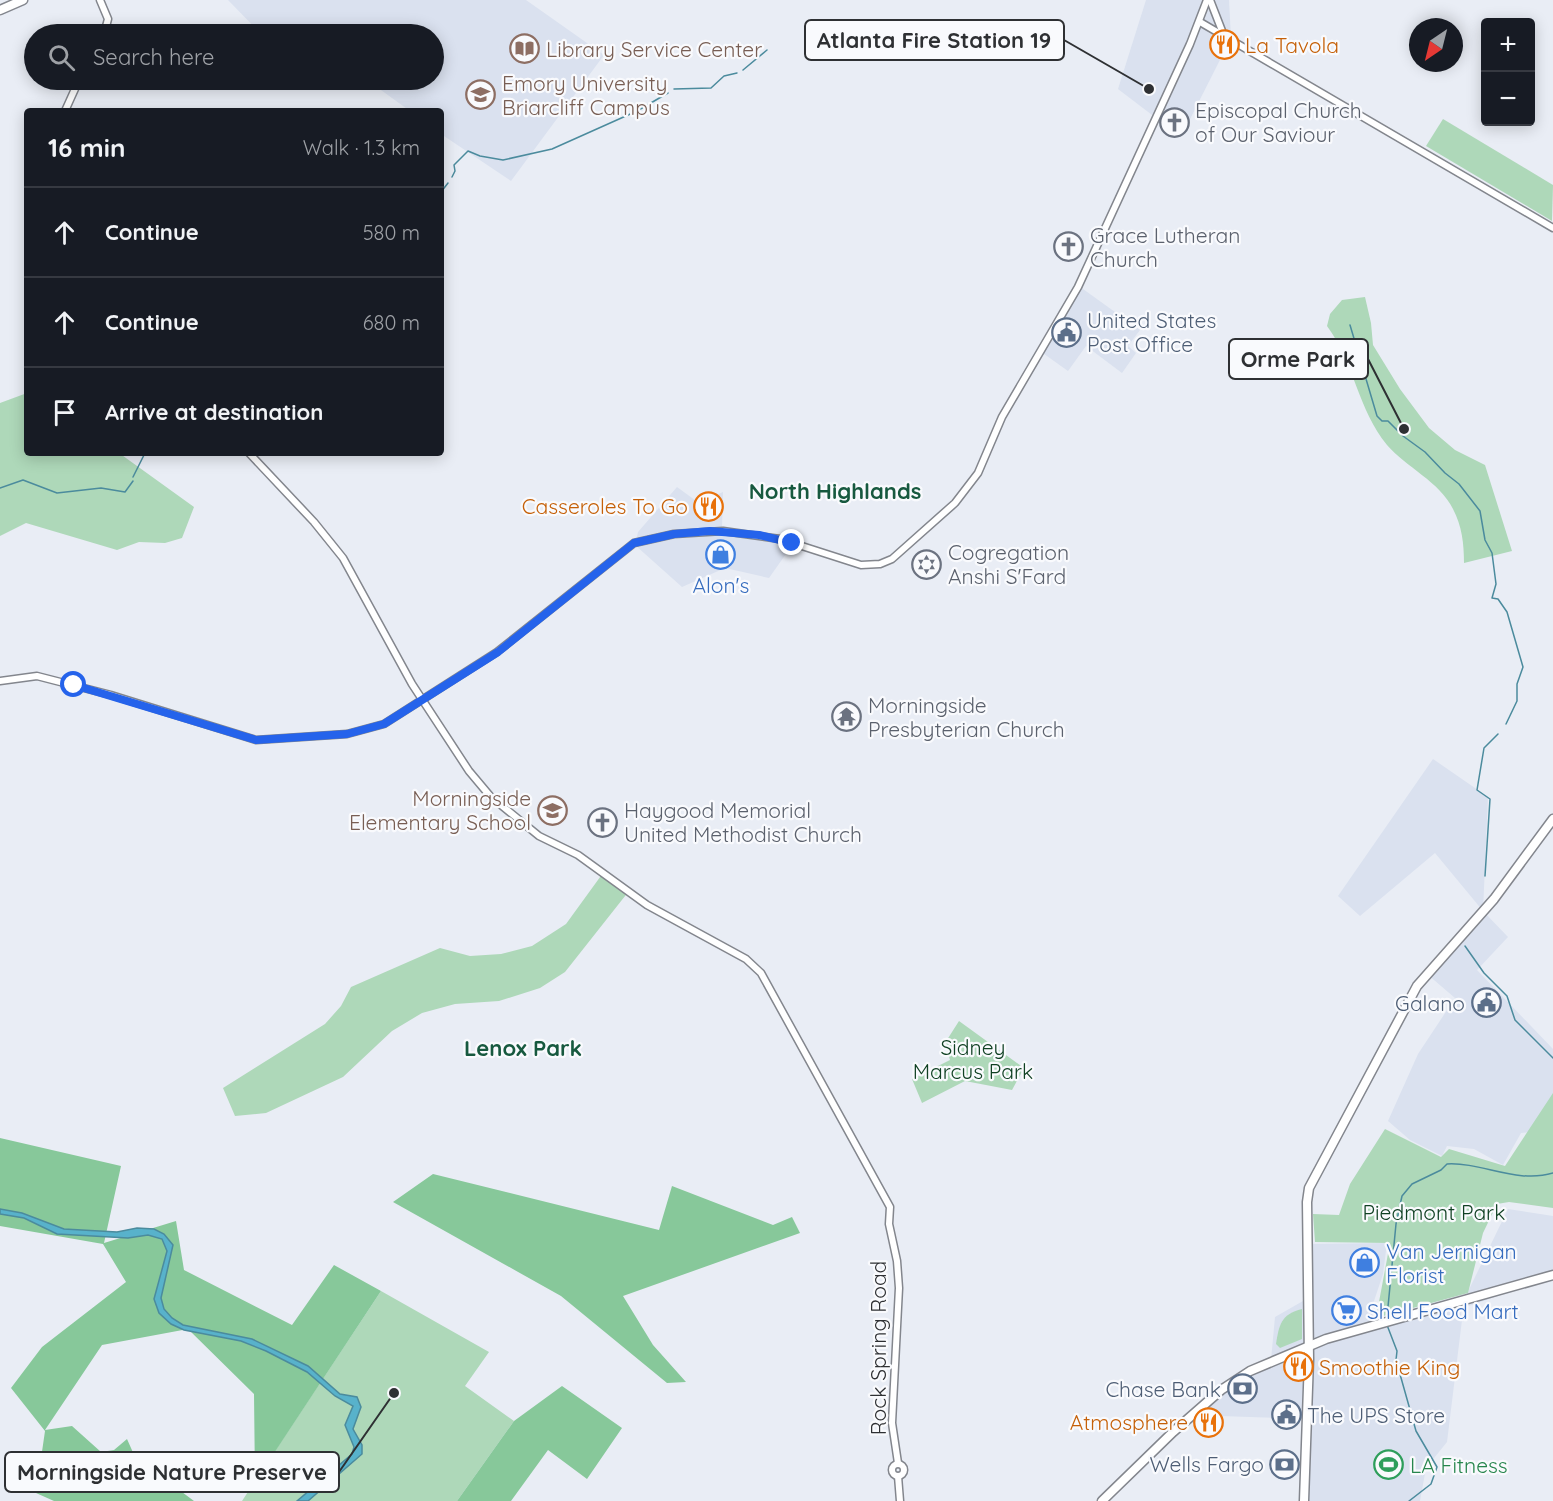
<!DOCTYPE html>
<html lang="en">
<head>
<meta charset="utf-8">
<style>
  body { margin:0; font-family:Quicksand,sans-serif; background:#242831; color:#f1f3f6 }
  .controls { position:absolute; right:18px; top:18px; display:grid; overflow:hidden; border-radius:6px; box-shadow:0 3px 15px #0003 }
  .controls button { width:54px; height:54px; display:grid; place-items:center; padding:0; border:0; border-bottom:2px solid #363941; background:#171b24; color:#f1f3f6; font:30px sans-serif }
  .compass { position:absolute; left:1409px; top:18px; width:54px; height:54px; border-radius:50%; background:#171b24; box-shadow:0 3px 15px #0003; rotate:215deg }
  .stop { position:absolute; width:18px; height:18px; margin:-14px; border:4px solid #2563eb; border-radius:50%; background:#fff }
  .stop.end { background:#2563eb; border-color:#fff; box-shadow:0 2px 6px #0008 }
  .list { margin:0; padding:0; list-style:none }
  h2 { display:flex; justify-content:space-between; align-items:center; height:78px; margin:0; padding:0 24px; font-size:26px }
  h2 small { font-size:20px; font-weight:400; color:#9ea1a6 }
  .list li { display:grid; grid-template-columns:39px 1fr auto; gap:18px; align-items:center; box-sizing:border-box; height:90px; padding:0 24px; border-top:2px solid #363941 }
  .list b { display:block; font-size:22px; white-space:nowrap }
  .list em { font-size:20px; font-style:normal; color:#9ea1a6 }
  .icon { flex:none; width:33px; height:33px; fill:none; stroke:currentColor; stroke-width:2; stroke-linecap:round; stroke-linejoin:round }
  .map { position:relative; flex:none; width:1553px; height:1501px; overflow:hidden }
  .search { position:absolute; background:#171b24; box-shadow:0 3px 15px #0003; left:24px; top:24px; width:420px; height:66px; display:flex; align-items:center; gap:15px; box-sizing:border-box; padding:0 21px; border-radius:33px; color:#9ea1a6; font-size:22px }
  .panel { position:absolute; background:#171b24; box-shadow:0 3px 15px #0003; left:24px; top:108px; width:420px; height:348px; border-radius:6px }
  .map>svg:first-child { display:block }
</style>
</head>
<body>
<div class="map">
<svg width="1553" height="1501" viewBox="0 0 1553 1501">
  <rect width="100%" height="100%" fill="#e9edf5"/>
  <!-- built -->
  <g fill="#dae1ef">
    <path d="M228,0H526L604,55L511,181L441,134V111H410L367,80H434V34H261Z"/>
    <path d="M1146,0H1229L1231,38L1181,137L1118,89Z"/>
    <path d="M1076,284L1140,330L1128,346L1136,353L1122,373L1086,346L1068,371L1040,351Z"/>
    <path d="M677,487L699,503L723,492L722,529L793,544L769,578L725,568L682,587L635,545L638,532Z"/>
    <path d="M1433,759L1488,797L1483,911L1508,937L1477,970L1553,1049V1111L1541,1131L1521,1133L1503,1165L1474,1149L1447,1146L1442,1156L1410,1140L1388,1121L1418,1054L1455,998L1427,974L1483,911L1435,853L1360,916L1338,896Z"/>
    <path d="M1508,1209L1553,1216V1277L1460,1309L1462,1320L1447,1442L1426,1468L1420,1501H1304L1307,1419L1191,1415L1271,1360L1275,1317L1310,1297L1307,1244L1387,1243L1383,1274L1372,1307L1374,1324L1458,1301L1460,1308Z"/>
  </g>
  <!-- green -->
  <g fill="#aed8b9">
    <path d="M1443,119L1553,185L1552,221L1426,146Z"/>
    <path d="M1365,297L1371,323L1373,345L1400,389L1429,428L1455,450L1485,465L1512,551L1464,563C1464,544 1462,526 1453,509C1440,482 1406,467 1387,445C1358,410 1354,362 1327,326L1330,314L1342,300Z"/>
    <path d="M27,393V453H119L194,507L182,538L165,543L139,542L117,550L26,523L0,536V403Z"/>
    <path d="M603,873L629,891L565,972L540,988L499,1001L455,1004L422,1013L392,1031L343,1077L266,1113L235,1116L223,1088L325,1024L341,1006L351,987L440,948L470,956L501,954L532,946L566,924Z"/>
    <path d="M959,1021L1024,1068L1012,1090L965,1081L922,1103L912,1079L950,1060L945,1043Z"/>
    <path d="M1553,1093V1208L1509,1202L1497,1204L1483,1233L1468,1293L1376,1318L1390,1243L1315,1242L1313,1214L1339,1215L1350,1184L1385,1129L1441,1157L1449,1149L1505,1166Z"/>
    <path d="M381,1291L489,1352L465,1386L514,1421L457,1501H242Z"/>
    <path d="M1302,1309V1339L1280,1348L1276,1344C1279,1325 1281,1314 1302,1309Z"/>
  </g>
  <!-- forest -->
  <g fill="#87c89a">
    <path d="M0,1138L121,1166L104,1243L176,1221L184,1270L292,1325L334,1265L381,1291L255,1482L254,1394L188,1329L102,1345L45,1430L72,1426L101,1452L114,1450L127,1439L135,1457L194,1501H54L36,1493L45,1431L11,1388L42,1347L126,1282L103,1244L0,1226Z"/>
    <path d="M433,1174L659,1230L672,1186L773,1225L792,1217L800,1233L623,1296L653,1345L686,1382L667,1383L561,1296L393,1202Z"/>
    <path d="M562,1386L622,1428L587,1479L548,1450L511,1501H457L514,1421Z"/>
  </g>
  <!-- water -->
  <path fill="#58b2cb" stroke="#4b8b9d" stroke-width="1.5" d="M0,1209L22,1213L64,1229L117,1232L137,1228L154,1229L164,1234L173,1245L161,1298L164,1309L172,1318L183,1325L252,1339L308,1366L340,1394L357,1397L361,1407L353,1429L362,1445V1454L308,1501H297L352,1454L354,1447L345,1425L353,1406L335,1396L307,1372L266,1351L241,1341L184,1330L171,1324L159,1313L154,1299L167,1251L162,1239L148,1235L128,1238L57,1234L24,1218L0,1214Z"/>
  <g fill="none" stroke-linecap="round" stroke-linejoin="round">
    <!-- stream -->
    <g stroke="#4b8b9d" stroke-width="1.5">
      <path d="M743,70L767,50"/>
      <path d="M674,89L711,88L724,76L737,73"/>
      <path d="M452,177L455,171L454,165L468,151L480,156L503,160L552,149L637,111L668,93"/>
      <path d="M441,192L448,183"/>
      <path d="M1350,325L1377,416L1382,421H1388L1403,436L1425,452L1445,473L1459,484L1480,511L1485,540L1492,553L1496,584L1492,598L1498,599L1507,612L1523,667L1517,684V701L1506,724"/>
      <path d="M133,477L145,453"/>
      <path d="M0,488L23,480L57,493L101,488L125,492L133,481"/>
      <path d="M1485,876L1490,799L1477,790L1484,748L1498,734"/>
      <path d="M1465,946L1484,973L1507,996L1515,1020L1553,1058"/>
      <path d="M1387,1317L1396,1224L1402,1196L1412,1184L1441,1170L1447,1164C1482,1162 1517,1184 1553,1173"/>
      <path d="M1387,1325L1397,1351L1396,1360L1416,1431L1437,1467L1431,1484L1409,1501"/>
    </g>
    <defs>
      <g id="minor">
        <path d="M100,0L108,19L104,34"/>
        <path d="M1210,0L1224,36"/>
        <path d="M1200,22L1553,228"/>
        <path d="M65,111L79,80"/>
        <path d="M249,453L314,522L343,558L412,684L469,771L490,796L539,836L578,855L647,905L746,959L761,973L890,1207L889,1224L897,1261L899,1288L892,1423L898,1463"/>
        <path d="M0,681L37,676L111,695L256,740L347,734L384,724L497,652L634,543L674,534L723,531L780,539L861,565L880,564L892,559L955,503L978,473L1002,417L1078,287L1190,44L1207,0"/>
        <circle cx="898" cy="1470" r="6"/>
        <path d="M898,1476L900,1501"/>
      </g>
      <g id="major">
        <path d="M0,10L23,0"/>
        <path d="M1102,1501L1173,1432L1221,1390L1250,1371L1326,1339L1553,1275"/>
        <path d="M1304,1501L1309,1359L1307,1202L1309,1188L1417,986L1494,899L1553,819"/>
      </g>
    </defs>
    <!-- minor casing -->
    <use href="#minor" stroke="#83868d" stroke-width="9"/>
    <!-- major casing -->
    <use href="#major" stroke="#83868d" stroke-width="11"/>
    <!-- minor -->
    <use href="#minor" stroke="#fff" stroke-width="6"/>
    <!-- major -->
    <use href="#major" stroke="#fff" stroke-width="8"/>
  </g>
  <g fill="none" stroke-linecap="round" stroke-linejoin="round">
    <!-- route -->
    <path stroke="#2563eb" stroke-width="8" d="M74,685L256,740L347,734L384,724L498,652L634,543L674,534L710,531L759,535L792,543"/>
  </g>
  <!-- icons -->
  <defs>
    <symbol id="restaurant-ring" viewBox="-11 -11 22 22"><circle r="9.5" fill="#f9fafd" stroke="#e8710a" stroke-width="1.5"/><path d="M-5-6h1v4h1v-4h1v4h1v-4h1v5L-1.5 .5V6h-2V.5L-5-1ZM5-6V6H3V1.5H1.5Q1.5-4 5-6Z" fill="#e8710a"/></symbol>
    <symbol id="library-ring" viewBox="-11 -11 22 22"><circle r="9.5" fill="#f9fafd" stroke="#8d6e63" stroke-width="1.5"/><path d="M-6-4Q-3-5.5-.7-3.5V5Q-3 3-6 4ZM6-4Q3-5.5 .7-3.5V5Q3 3 6 4Z" fill="#8d6e63"/></symbol>
    <symbol id="university-ring" viewBox="-11 -11 22 22"><circle r="9.5" fill="#f9fafd" stroke="#8d6e63" stroke-width="1.5"/><path d="M0-5L7-2L0 1L-7-2ZM-4 1L0 2.5L4 1V4Q0 6-4 4Z" fill="#8d6e63"/></symbol>
    <symbol id="church-ring" viewBox="-11 -11 22 22"><circle r="9.5" fill="#f9fafd" stroke="#6b7280" stroke-width="1.5"/><path d="M-1.2-6h2.4v3.5h3.3v2.4h-3.3V6h-2.4V-.1h-3.3v-2.4h3.3Z" fill="#6b7280"/></symbol>
    <symbol id="civic-ring" viewBox="-11 -11 22 22"><circle r="9.5" fill="#f9fafd" stroke="#5c6f8a" stroke-width="1.5"/><path d="M-.6-6.5H3V-4.5H.6V-3L4-1V1h2V6H-6V1h2V-1L-.6-3ZM-1.2 2.5V6h2.4V2.5Z" fill="#5c6f8a"/></symbol>
    <symbol id="shop-ring" viewBox="-11 -11 22 22"><circle r="9.5" fill="#f9fafd" stroke="#3f7fe0" stroke-width="1.5"/><path d="M-5-2.5h2.3a2.7 3.5 0 0 1 5.4 0H5L5.5 6h-11ZM-1.5-2.5h3a1.5 2.3 0 0 0-3 0Z" fill="#3f7fe0"/></symbol>
    <symbol id="synagogue-ring" viewBox="-11 -11 22 22"><circle r="9.5" fill="#f9fafd" stroke="#6b7280" stroke-width="1.5"/><path d="M0-6.5L5.6 3.2H-5.6ZM0 6.5L5.6-3.2H-5.6Z" fill="#6b7280"/></symbol>
    <symbol id="temple-ring" viewBox="-11 -11 22 22"><circle r="9.5" fill="#f9fafd" stroke="#6b7280" stroke-width="1.5"/><path d="M0-6L5-2H3V0L6.5 2.5H4V6H1.5V3h-3V6H-4V2.5H-6.5L-3 0V-2H-5Z" fill="#6b7280"/></symbol>
    <symbol id="school-ring" viewBox="-11 -11 22 22"><circle r="9.5" fill="#f9fafd" stroke="#8d6e63" stroke-width="1.5"/><path d="M0-5L7-2L0 1L-7-2ZM-4 1L0 2.5L4 1V4Q0 6-4 4Z" fill="#8d6e63"/></symbol>
    <symbol id="supermarket-ring" viewBox="-11 -11 22 22"><circle r="9.5" fill="#f9fafd" stroke="#3f7fe0" stroke-width="1.5"/><path d="M-6-5.5h2.5l.6 2H6L4.5 2H-2.5L-4.4-4H-6ZM-1.5 3.2a1.3 1.3 0 1 0 .1 0ZM3 3.2a1.3 1.3 0 1 0 .1 0Z" fill="#3f7fe0"/></symbol>
    <symbol id="bank-ring" viewBox="-11 -11 22 22"><circle r="9.5" fill="#f9fafd" stroke="#5c6f8a" stroke-width="1.5"/><path d="M-6-4H6V4H-6ZM0-2.3a2.3 2.3 0 1 0 0 4.6a2.3 2.3 0 1 0 0-4.6Z" fill="#5c6f8a"/></symbol>
    <symbol id="stadium-ring" viewBox="-11 -11 22 22"><circle r="9.5" fill="#f9fafd" stroke="#2e9e5b" stroke-width="1.5"/><path d="M0-5a6.5 5 0 1 0 0 10a6.5 5 0 1 0 0-10ZM-3.5-1.8h7v3.6h-7Z" fill="#2e9e5b"/></symbol>
  </defs>
  <g fill-rule="evenodd">
    <use href="#restaurant-ring" x="1208" y="28" width="33" height="33"/>
    <use href="#library-ring" x="508" y="32" width="33" height="33"/>
    <use href="#university-ring" x="464" y="78" width="33" height="33"/>
    <use href="#church-ring" x="1158" y="106" width="33" height="33"/>
    <use href="#church-ring" x="1052" y="230" width="33" height="33"/>
    <use href="#civic-ring" x="1050" y="316" width="33" height="33"/>
    <use href="#restaurant-ring" x="692" y="490" width="33" height="33"/>
    <use href="#shop-ring" x="704" y="538" width="33" height="33"/>
    <use href="#synagogue-ring" x="910" y="548" width="33" height="33"/>
    <use href="#temple-ring" x="830" y="700" width="33" height="33"/>
    <use href="#school-ring" x="536" y="794" width="33" height="33"/>
    <use href="#church-ring" x="586" y="806" width="33" height="33"/>
    <use href="#civic-ring" x="1470" y="986" width="33" height="33"/>
    <use href="#shop-ring" x="1348" y="1246" width="33" height="33"/>
    <use href="#supermarket-ring" x="1330" y="1294" width="33" height="33"/>
    <use href="#restaurant-ring" x="1282" y="1350" width="33" height="33"/>
    <use href="#bank-ring" x="1226" y="1372" width="33" height="33"/>
    <use href="#civic-ring" x="1270" y="1398" width="33" height="33"/>
    <use href="#restaurant-ring" x="1192" y="1406" width="33" height="33"/>
    <use href="#bank-ring" x="1268" y="1448" width="33" height="33"/>
    <use href="#stadium-ring" x="1372" y="1448" width="33" height="33"/>
  </g>
  <g text-anchor="middle" dominant-baseline="central" stroke-width="4.5" stroke-linejoin="round" paint-order="stroke">
    <!-- food labels -->
    <g font-size="21" fill="#c56008" stroke="#f9fafd" text-anchor="start">
      <text x="1245" y="45">La Tavola</text>
      <text x="688" y="506" text-anchor="end">Casseroles To Go</text>
      <text x="1319" y="1367">Smoothie King</text>
      <text x="1188" y="1422" text-anchor="end">Atmosphere</text>
    </g>
    <!-- education labels -->
    <g font-size="21" fill="#785e54" stroke="#f9fafd" text-anchor="start">
      <text x="546" y="49">Library Service Center</text>
      <text x="502" y="83">Emory University<tspan x="502" dy="24">Briarcliff Campus</tspan></text>
      <text x="531" y="798" text-anchor="end">Morningside<tspan x="531" dy="24">Elementary School</tspan></text>
    </g>
    <!-- worship labels -->
    <g font-size="21" fill="#5b616d" stroke="#f9fafd" text-anchor="start">
      <text x="1195" y="110">Episcopal Church<tspan x="1195" dy="24">of Our Saviour</tspan></text>
      <text x="1090" y="235">Grace Lutheran<tspan x="1090" dy="24">Church</tspan></text>
      <text x="948" y="552">Cogregation<tspan x="948" dy="24">Anshi S'Fard</tspan></text>
      <text x="868" y="705">Morningside<tspan x="868" dy="24">Presbyterian Church</tspan></text>
      <text x="624" y="810">Haygood Memorial<tspan x="624" dy="24">United Methodist Church</tspan></text>
    </g>
    <!-- service labels -->
    <g font-size="21" fill="#4e5e75" stroke="#f9fafd" text-anchor="end">
      <text x="1087" y="320" text-anchor="start">United States<tspan x="1087" dy="24">Post Office</tspan></text>
      <text x="1465" y="1003">Galano</text>
      <text x="1221" y="1389">Chase Bank</text>
      <text x="1307" y="1415" text-anchor="start">The UPS Store</text>
      <text x="1264" y="1464">Wells Fargo</text>
    </g>
    <!-- shop labels -->
    <g font-size="21" fill="#366cbe" stroke="#f9fafd" text-anchor="start">
      <text x="721" y="585" text-anchor="middle">Alon's</text>
      <text x="1386" y="1251">Van Jernigan<tspan x="1386" dy="24">Florist</tspan></text>
      <text x="1367" y="1311">Shell Food Mart</text>
    </g>
    <!-- park labels -->
    <g font-size="21" fill="#104123" stroke="#f9fafd">
      <text x="973" y="1047">Sidney<tspan x="973" dy="24">Marcus Park</tspan></text>
      <text x="1434" y="1212">Piedmont Park</text>
    </g>
    <!-- street labels -->
    <g font-size="21" fill="#2e3033" stroke="#f9fafd">
      <text transform="translate(878 1348) rotate(-90)">Rock Spring Road</text>
    </g>
    <!-- leisure labels -->
    <g font-size="21" fill="#27864d" stroke="#f9fafd" text-anchor="start">
      <text x="1410" y="1465">LA Fitness</text>
    </g>
    <!-- neighbourhood labels -->
    <g font-size="22" font-weight="bold" fill="#17593f" stroke="#f9fafd">
      <text x="835" y="491">North Highlands</text>
      <text x="523" y="1048">Lenox Park</text>
    </g>
  </g>
  <!-- callouts -->
  <path fill="none" stroke="#2e3033" stroke-width="2" d="M1149 89L1064 40M1404 429L1368 359M394 1393L339 1472"/>
  <g fill="#2e3033" stroke="#f9fafd" stroke-width="2">
    <circle cx="1149" cy="89" r="6"/>
    <circle cx="1404" cy="429" r="6"/>
    <circle cx="394" cy="1393" r="6"/>
  </g>
  <g fill="#f9fafd" stroke="#2e3033" stroke-width="2">
    <rect x="805" y="20" width="259" height="40" rx="6"/>
    <rect x="1229" y="339" width="139" height="40" rx="6"/>
    <rect x="5" y="1452" width="334" height="40" rx="6"/>
  </g>
  <g font-size="22" text-anchor="middle" font-weight="bold" fill="#2e3033">
    <text x="934" y="48">Atlanta Fire Station 19</text>
    <text x="1298" y="367">Orme Park</text>
    <text x="172" y="1480">Morningside Nature Preserve</text>
  </g>
</svg>
<div class="controls">
<button>+</button>
<button>−</button>
</div>
<svg class="compass" viewBox="-18 -18 36 36"><path d="M0-13l5 13h-10z" fill="#e53935"/><path d="M0 13l5-13h-10z" fill="#9ea1a6"/></svg>
<div class="stop" style="left:74px;top:685px"></div>
<div class="stop end" style="left:792px;top:543px"></div>
<div class="search"><svg class="icon" aria-label="search" viewBox="0 0 24 24"><circle cx="10" cy="10" r="6"/><path d="M15 15l6 6"/></svg>Search here</div>
<section class="panel">
<h2>16 min<small>Walk · 1.3 km</small></h2>
<ul class="list">
<li><svg class="icon" aria-label="ahead" viewBox="0 0 24 24"><path d="M12 20V5M6 11l6-6 6 6"/></svg><div><b>Continue</b></div><em>580 m</em></li>
<li><svg class="icon" aria-label="ahead" viewBox="0 0 24 24"><path d="M12 20V5M6 11l6-6 6 6"/></svg><div><b>Continue</b></div><em>680 m</em></li>
<li><svg class="icon" aria-label="arrive" viewBox="0 0 24 24"><path d="M6 21V4h12l-3 4 3 4H6"/></svg><div><b>Arrive at destination</b></div></li>
</ul>
</section>
</div>
</body>
</html>
